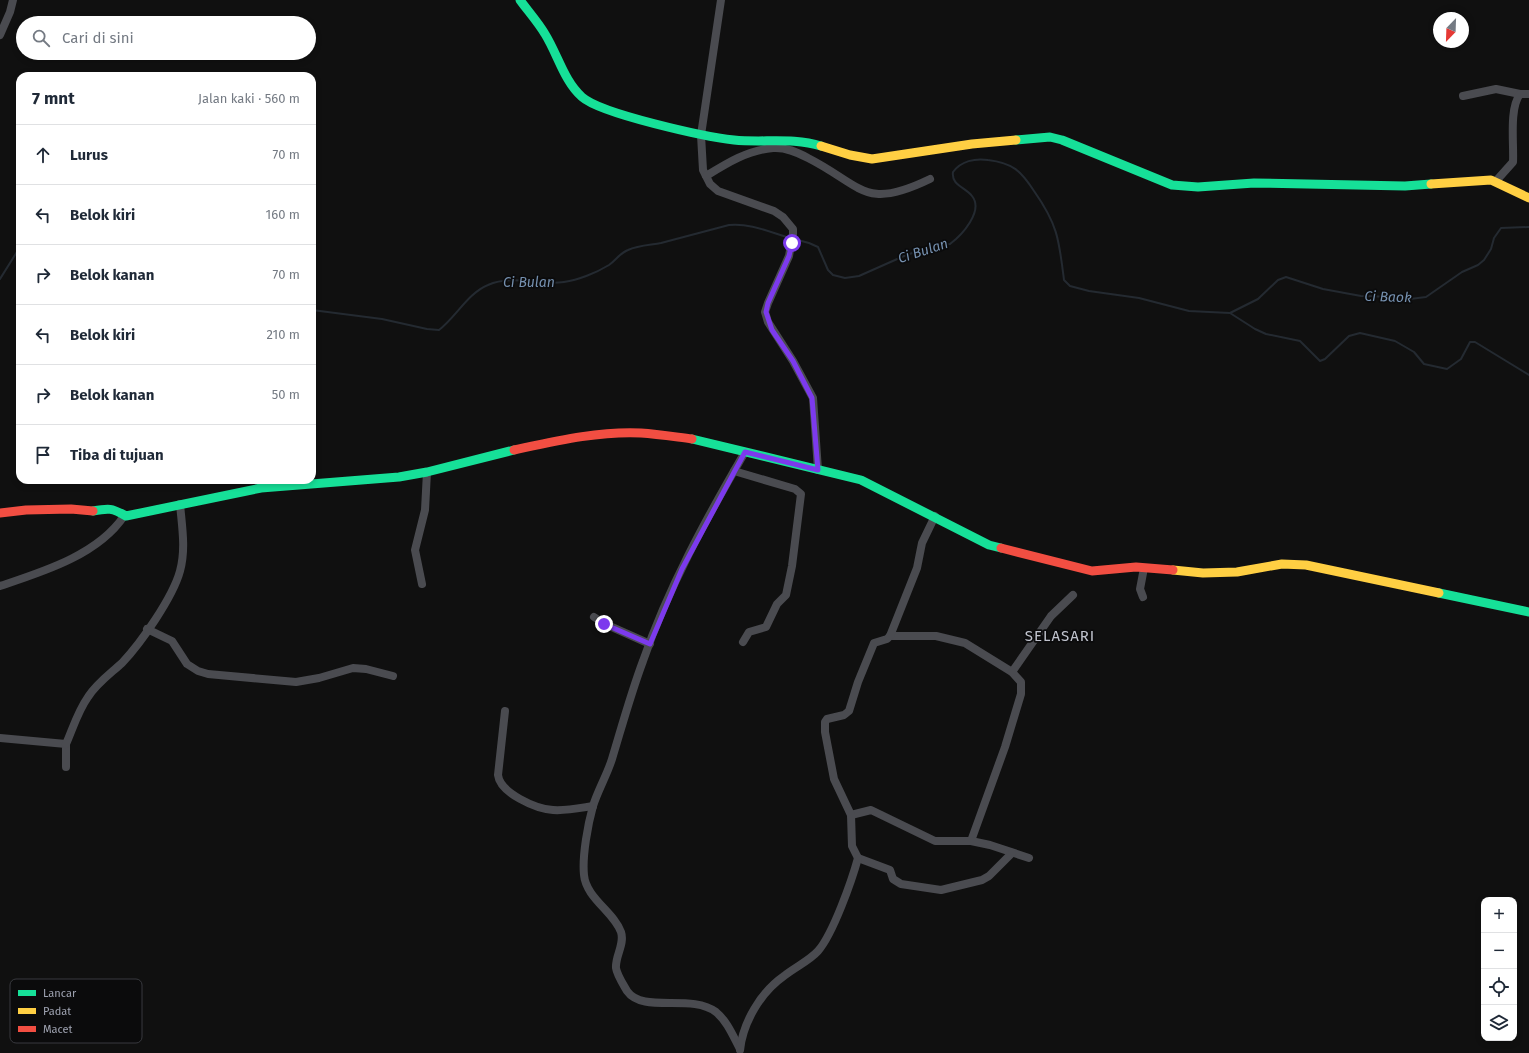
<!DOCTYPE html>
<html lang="id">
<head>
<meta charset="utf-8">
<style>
  body { margin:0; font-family:"Fira Sans",sans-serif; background:#f6f6f7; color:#1f2937 }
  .controls { position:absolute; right:12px; bottom:12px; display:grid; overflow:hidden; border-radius:8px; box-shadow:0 2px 6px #0003 }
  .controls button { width:36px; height:36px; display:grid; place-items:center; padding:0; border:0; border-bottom:1px solid #e0e1e3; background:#fff; color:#1f2937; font:20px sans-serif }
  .compass { position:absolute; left:1433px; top:12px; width:36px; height:36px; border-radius:50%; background:#fff; box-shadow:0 2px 6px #0003; rotate:203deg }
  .stop { position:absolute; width:12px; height:12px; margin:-9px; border:3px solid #7c3aed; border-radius:50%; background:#fff }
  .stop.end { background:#7c3aed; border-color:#fff; box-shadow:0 1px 4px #0008 }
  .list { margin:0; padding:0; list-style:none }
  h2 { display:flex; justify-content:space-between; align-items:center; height:52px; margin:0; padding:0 16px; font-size:17px }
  h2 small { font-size:13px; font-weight:400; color:#747a83 }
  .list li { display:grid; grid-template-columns:26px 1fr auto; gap:12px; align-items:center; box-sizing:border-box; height:60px; padding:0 16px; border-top:1px solid #e0e1e3 }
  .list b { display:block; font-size:15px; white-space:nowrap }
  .list em { font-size:13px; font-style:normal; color:#747a83 }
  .icon { flex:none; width:22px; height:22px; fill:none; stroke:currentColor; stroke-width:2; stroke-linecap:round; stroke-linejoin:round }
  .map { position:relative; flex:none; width:1529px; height:1053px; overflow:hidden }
  .search { position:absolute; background:#fff; box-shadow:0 2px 6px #0003; left:16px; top:16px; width:300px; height:44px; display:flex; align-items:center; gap:10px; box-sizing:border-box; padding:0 14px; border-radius:22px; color:#747a83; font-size:15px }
  .panel { position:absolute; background:#fff; box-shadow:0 2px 6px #0003; left:16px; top:72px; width:300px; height:412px; border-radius:12px }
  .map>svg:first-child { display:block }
</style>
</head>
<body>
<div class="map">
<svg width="1529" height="1053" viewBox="0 0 1529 1053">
  <rect width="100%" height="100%" fill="#101010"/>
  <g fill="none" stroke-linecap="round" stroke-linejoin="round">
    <!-- stream -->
    <g stroke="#242a31" stroke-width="2">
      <path d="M794,239L809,243L818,247L828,270L833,275L845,278L859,276L904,256L929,247L950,244C962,235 984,211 972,196C965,187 951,185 953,172C961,161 975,158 988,160C1013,163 1021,171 1034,191C1058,225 1059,240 1064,280L1070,286L1089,291L1139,298L1189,311L1230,313L1255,329L1266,334L1300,341L1320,361L1325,359L1349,336L1360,333L1395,341L1414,352L1424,364L1447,369L1461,359L1470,342H1475L1529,375"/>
      <path d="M0,279L20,247"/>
      <path d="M312,310L382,319L427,329L439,330C456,317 468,293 488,285C513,274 538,286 564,282C578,280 596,273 609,265C616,260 620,253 628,250C638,245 650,245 661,243C683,237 706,231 729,225C751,223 769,232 790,238"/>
      <path d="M1230,313L1258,299L1278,280L1286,277L1323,289L1361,296L1396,297L1410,299L1426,297L1462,272L1478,265L1484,260L1491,249L1494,238L1501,228L1529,227"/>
    </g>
    <!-- street -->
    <g stroke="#4a4b50" stroke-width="8">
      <path d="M721,0L701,135L703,170L710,184L718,191L774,211L783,217L793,229V234L789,256L768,303L765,312L768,322L793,361L813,398L818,470"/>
      <path d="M0,35L10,12L13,0"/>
      <path d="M1463,96L1496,89L1520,94"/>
      <path d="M706,176C727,163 748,150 773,148C786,147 797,152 808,158C863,186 864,211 930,179"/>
      <path d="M1496,181L1513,162C1514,143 1509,109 1520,94H1529"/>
      <path d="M734,471L795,489L801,494L792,566L786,595L777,604L766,627L749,632L743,642"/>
      <path d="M422,584L415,550L425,510L427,472"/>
      <path d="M0,586C42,572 98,555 124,516"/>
      <path d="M1143,597L1140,589L1144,568"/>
      <path d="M594,617L605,624L650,644"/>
      <path d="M147,629L172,641L187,664L198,671L208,674L296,682L319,678L353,668L366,669L393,676"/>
      <path d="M890,636H936L965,643L1012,672L1021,682V694L1005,747L971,841"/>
      <path d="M1012,672L1051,616L1073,595"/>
      <path d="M505,711L498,775C500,793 536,809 553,810C566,811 580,808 593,806"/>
      <path d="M0,738L66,744V767"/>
      <path d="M66,744C73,728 78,711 88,697C97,683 110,674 122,663C141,643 173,597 180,571C186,549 182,527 180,504"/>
      <path d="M851,815L871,810L935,841H971L990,845L1029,858"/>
      <path d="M858,858L890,870L893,879L901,884L941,890L982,880L989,876L1012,853"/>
      <path d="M740,1049C733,1036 727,1021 716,1012C691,993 643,1014 627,991C623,984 617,975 616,968C615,956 625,944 621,932C614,912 586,898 584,875C582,856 588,824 593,806C598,790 607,775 612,759C622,726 631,693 643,661C668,588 706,519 745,452"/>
      <path d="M740,1050C743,1022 761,992 784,976C795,967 809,961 818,951C833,934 852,880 858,858L852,846L851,815L834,779L825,732V722L827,719L844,715L849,711L858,682L874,643L887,639L890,636L917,568L922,543L935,516"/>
    </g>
    <!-- fast -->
    <g stroke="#16e098" stroke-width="9">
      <path d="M520,0C528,11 538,22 545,34C558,55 564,81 582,97C601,114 706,137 734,140C763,143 793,137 821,146"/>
      <path d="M1016,140L1050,137L1062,140L1172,185L1198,187L1254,183L1405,186L1431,184"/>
      <path d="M692,439L861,480L989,545L1001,548"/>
      <path d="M93,511C109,508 112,508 126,516L261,488L399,477L427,472L514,450"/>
      <path d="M1439,593L1529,612"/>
    </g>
    <!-- slow -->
    <g stroke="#ffcf43" stroke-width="9">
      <path d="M821,146L850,155L872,159L972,144L1016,140"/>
      <path d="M1431,184L1491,180L1529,198"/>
      <path d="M1173,570L1203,573L1237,572L1282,564L1306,565L1439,593"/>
    </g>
    <!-- jam -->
    <g stroke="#f24e42" stroke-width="9">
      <path d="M514,450C556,441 598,431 641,433C658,434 676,437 692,439"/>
      <path d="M0,513L26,510L71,509L93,511"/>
      <path d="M1001,548L1092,571L1136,567L1173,570"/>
    </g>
  </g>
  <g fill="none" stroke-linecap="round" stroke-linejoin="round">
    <!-- route -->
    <path stroke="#7c3aed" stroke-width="5" d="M604,624L650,644L682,569L745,452L818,470L812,398L793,361L772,330L766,312L768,303L789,256L792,243"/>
  </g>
  <g text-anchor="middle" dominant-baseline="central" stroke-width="3.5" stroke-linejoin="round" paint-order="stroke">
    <!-- water labels -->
    <g font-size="14" font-style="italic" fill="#7590af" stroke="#0b0b0c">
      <text transform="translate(923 251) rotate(-18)">Ci Bulan</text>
      <text x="529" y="282">Ci Bulan</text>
      <text transform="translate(1388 297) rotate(2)">Ci Baok</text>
    </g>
    <!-- quarter labels -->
    <g font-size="15" letter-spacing="1" fill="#c1c4ce" stroke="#0b0b0c">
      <text x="1060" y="636">SELASARI</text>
    </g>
  </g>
  <!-- legend -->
  <rect x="10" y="979" width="132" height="64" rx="6" fill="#0b0b0c" stroke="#38393e" stroke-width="1"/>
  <rect x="18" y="990" width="18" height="6" fill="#16e098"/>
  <rect x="18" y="1008" width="18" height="6" fill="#ffcf43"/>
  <rect x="18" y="1026" width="18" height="6" fill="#f24e42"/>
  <g font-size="11" fill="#a0a4b2">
    <text x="43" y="997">Lancar</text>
    <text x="43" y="1015">Padat</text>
    <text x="43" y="1033">Macet</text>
  </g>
</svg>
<div class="controls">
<button>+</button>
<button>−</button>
<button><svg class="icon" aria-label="locate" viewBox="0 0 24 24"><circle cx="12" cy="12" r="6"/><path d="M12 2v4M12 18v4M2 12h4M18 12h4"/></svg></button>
<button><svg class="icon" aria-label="layers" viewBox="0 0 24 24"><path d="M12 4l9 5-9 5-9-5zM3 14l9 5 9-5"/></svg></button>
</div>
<svg class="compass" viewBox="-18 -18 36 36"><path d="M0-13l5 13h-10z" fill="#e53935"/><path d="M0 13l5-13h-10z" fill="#747a83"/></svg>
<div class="stop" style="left:792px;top:243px"></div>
<div class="stop end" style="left:604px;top:624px"></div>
<div class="search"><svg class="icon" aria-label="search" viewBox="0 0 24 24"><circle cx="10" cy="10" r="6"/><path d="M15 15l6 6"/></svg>Cari di sini</div>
<section class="panel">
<h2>7 mnt<small>Jalan kaki · 560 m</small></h2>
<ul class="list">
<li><svg class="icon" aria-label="ahead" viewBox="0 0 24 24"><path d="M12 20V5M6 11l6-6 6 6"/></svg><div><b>Lurus</b></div><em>70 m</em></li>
<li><svg class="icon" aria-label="left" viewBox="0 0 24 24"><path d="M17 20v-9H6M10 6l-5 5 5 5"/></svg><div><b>Belok kiri</b></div><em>160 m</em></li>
<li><svg class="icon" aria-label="right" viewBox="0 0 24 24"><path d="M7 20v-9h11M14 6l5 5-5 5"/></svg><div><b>Belok kanan</b></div><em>70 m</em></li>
<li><svg class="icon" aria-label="left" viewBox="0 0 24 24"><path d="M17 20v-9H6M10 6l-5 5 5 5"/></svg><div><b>Belok kiri</b></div><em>210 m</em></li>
<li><svg class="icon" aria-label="right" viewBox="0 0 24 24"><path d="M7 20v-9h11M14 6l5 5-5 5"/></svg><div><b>Belok kanan</b></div><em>50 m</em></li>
<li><svg class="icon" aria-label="arrive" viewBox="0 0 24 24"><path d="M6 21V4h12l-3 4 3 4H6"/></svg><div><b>Tiba di tujuan</b></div></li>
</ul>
</section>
</div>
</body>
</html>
